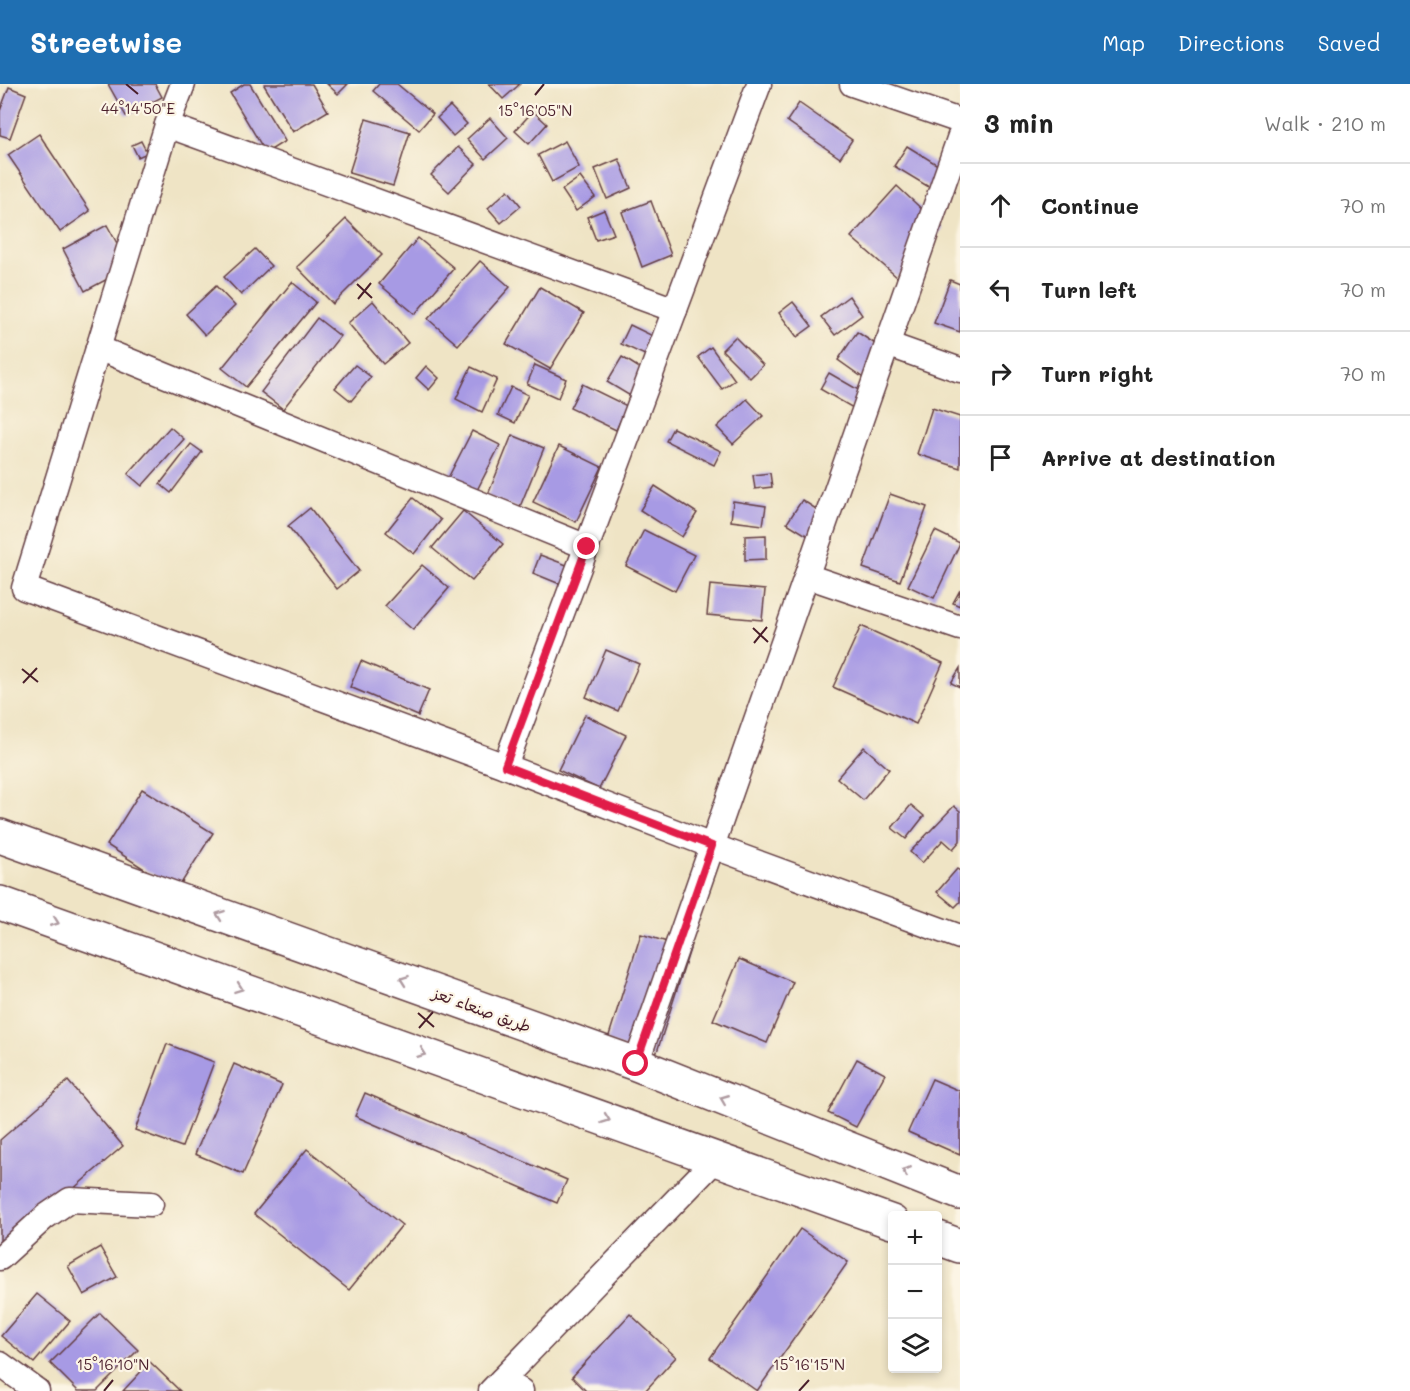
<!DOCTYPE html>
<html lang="en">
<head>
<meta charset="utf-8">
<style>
  body { margin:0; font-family:Mali,"Playpen Sans Arabic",sans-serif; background:#f2f2f2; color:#222 }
  .controls { position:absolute; right:18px; bottom:18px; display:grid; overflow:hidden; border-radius:6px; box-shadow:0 3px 9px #0003 }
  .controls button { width:54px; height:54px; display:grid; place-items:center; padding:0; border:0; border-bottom:2px solid #e0e0e0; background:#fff; color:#222; font:30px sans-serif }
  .stop { position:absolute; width:18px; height:18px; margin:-14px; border:4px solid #e11d48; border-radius:50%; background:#fff }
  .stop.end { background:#e11d48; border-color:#fff; box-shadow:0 2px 6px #0008 }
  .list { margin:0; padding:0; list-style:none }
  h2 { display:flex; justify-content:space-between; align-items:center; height:78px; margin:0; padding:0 24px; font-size:26px }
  h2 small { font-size:20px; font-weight:400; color:#767676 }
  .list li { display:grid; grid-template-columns:39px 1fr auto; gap:18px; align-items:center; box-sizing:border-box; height:84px; padding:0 24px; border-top:2px solid #e0e0e0 }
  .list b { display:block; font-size:22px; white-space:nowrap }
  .list em { font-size:20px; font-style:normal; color:#767676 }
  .icon { flex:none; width:33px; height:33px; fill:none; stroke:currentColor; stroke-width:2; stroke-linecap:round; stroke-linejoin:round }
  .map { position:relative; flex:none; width:960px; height:1307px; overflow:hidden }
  header { display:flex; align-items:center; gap:36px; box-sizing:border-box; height:84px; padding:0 30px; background:#1f6fb2; color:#fff }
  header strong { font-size:28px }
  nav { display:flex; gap:33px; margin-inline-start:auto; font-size:21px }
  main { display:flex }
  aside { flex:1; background:#fff }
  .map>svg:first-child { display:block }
</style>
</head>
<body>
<header>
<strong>Streetwise</strong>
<nav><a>Map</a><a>Directions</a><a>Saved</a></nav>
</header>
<main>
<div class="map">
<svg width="960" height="1307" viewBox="0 0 960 1307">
  <rect width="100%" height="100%" fill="#fcf5e5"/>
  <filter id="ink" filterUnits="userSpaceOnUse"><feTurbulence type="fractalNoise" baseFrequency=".0167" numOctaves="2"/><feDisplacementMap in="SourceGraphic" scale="12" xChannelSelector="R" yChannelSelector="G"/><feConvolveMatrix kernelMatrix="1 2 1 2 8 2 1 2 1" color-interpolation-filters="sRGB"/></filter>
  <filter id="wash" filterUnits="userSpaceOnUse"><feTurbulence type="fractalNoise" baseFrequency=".008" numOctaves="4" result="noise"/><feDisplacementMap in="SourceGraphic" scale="24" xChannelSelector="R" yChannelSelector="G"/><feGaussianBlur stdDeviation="1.35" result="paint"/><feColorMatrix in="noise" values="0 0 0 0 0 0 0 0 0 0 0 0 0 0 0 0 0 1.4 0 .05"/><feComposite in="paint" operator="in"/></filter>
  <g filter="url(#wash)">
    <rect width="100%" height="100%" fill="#efe4c5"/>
    <g id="blocks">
      <!-- building -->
      <g fill="#a79ae4">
        <path d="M108,0H155L162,13L126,32Z"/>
        <path d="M244,0H250L285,57L266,69L230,9Z"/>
        <path d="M265,0H312L328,27L293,48L264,1Z"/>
        <path d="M327,0H348L338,10Z"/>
        <path d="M379,0H397L433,30L419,46L373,7Z"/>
        <path d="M489,0H520L503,15Z"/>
        <path d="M9,3L26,10L10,54L0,51V27Z"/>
        <path d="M799,19L852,56L840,74L787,37Z"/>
        <path d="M450,22L467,40L453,52L437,34Z"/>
        <path d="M533,27L547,40L529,60L515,47Z"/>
        <path d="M490,34L508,54L485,75L467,55Z"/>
        <path d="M366,35L410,48L393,102L349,89Z"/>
        <path d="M39,50L90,127L60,148L8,71Z"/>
        <path d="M141,57L147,69L138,73L132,61Z"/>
        <path d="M565,57L579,83L552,98L538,71Z"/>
        <path d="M907,62L954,91L942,111L894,82Z"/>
        <path d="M458,63L476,80L449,108L431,91Z"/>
        <path d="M619,75L631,104L607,115L595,85Z"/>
        <path d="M580,93L595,113L576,127L562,106Z"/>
        <path d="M897,102L942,144L898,194L851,153Z"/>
        <path d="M508,106L521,122L501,139L488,124Z"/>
        <path d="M651,117L671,171L642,183L622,128Z"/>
        <path d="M604,126L614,150L596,156L587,133Z"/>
        <path d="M346,135L382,171L333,220L297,183Z"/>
        <path d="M107,141L130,183L85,207L63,165Z"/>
        <path d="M418,154L454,184L415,230L379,200Z"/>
        <path d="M255,165L271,182L241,211L224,193Z"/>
        <path d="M480,177L510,203L458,261L428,235Z"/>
        <path d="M950,196L960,200V248L934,239Z"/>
        <path d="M292,198L316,218L246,303L222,284Z"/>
        <path d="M216,202L235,222L205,251L186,230Z"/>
        <path d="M540,203L584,229L550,285L506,260Z"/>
        <path d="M849,212L862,231L835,251L821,233Z"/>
        <path d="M373,217L408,259L383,280L348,239Z"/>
        <path d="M793,218L812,242L797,253L779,229Z"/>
        <path d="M317,234L340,252L283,325L261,308Z"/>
        <path d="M630,241L657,254L649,273L621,260Z"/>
        <path d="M857,248L889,269L869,298L838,276Z"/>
        <path d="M735,253L763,281L750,294L722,266Z"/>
        <path d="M711,263L735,296L722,305L698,273Z"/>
        <path d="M622,273L662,298L647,322L607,298Z"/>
        <path d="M355,281L371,293L351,317L335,304Z"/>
        <path d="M535,281L566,295L558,314L527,300Z"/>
        <path d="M426,282L439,294L429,306L416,294Z"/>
        <path d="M471,283L497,295L482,328L456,315Z"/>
        <path d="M829,289L869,312L860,328L820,305Z"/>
        <path d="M582,300L627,322L616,346L570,324Z"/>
        <path d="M511,303L528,311L515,339L498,331Z"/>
        <path d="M747,315L763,332L733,360L717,343Z"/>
        <path d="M932,324L960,333V384L917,370Z"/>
        <path d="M170,343L184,355L142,402L128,390Z"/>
        <path d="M673,344L721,367L714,381L666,357Z"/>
        <path d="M472,347L500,361L474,412L446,398Z"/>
        <path d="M512,351L544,364L519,425L487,413Z"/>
        <path d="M191,360L202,368L171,409L160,400Z"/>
        <path d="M559,362L602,383L576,438L533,418Z"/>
        <path d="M770,389L772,403L755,405L753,391Z"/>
        <path d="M655,402L697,429L682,453L640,426Z"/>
        <path d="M890,410L927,423L900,497L863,484Z"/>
        <path d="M413,414L441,436L414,470L386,448Z"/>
        <path d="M802,416L835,437L821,460L787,439Z"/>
        <path d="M733,417L766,422L763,441L731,437Z"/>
        <path d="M310,424L359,487L337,505L288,442Z"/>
        <path d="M463,427L503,460L472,497L432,464Z"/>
        <path d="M644,446L694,471L675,507L626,482Z"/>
        <path d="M935,447L960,459L934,514L908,502Z"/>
        <path d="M766,451V475L745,476V452Z"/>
        <path d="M540,471L580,486L572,505L533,489Z"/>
        <path d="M422,481L449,504L413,546L385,522Z"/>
        <path d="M710,501L765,506L762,536L707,531Z"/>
        <path d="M960,506V522L953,519Z"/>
        <path d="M861,542L943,579L916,640L833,603Z"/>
        <path d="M606,566L639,580L618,627L586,613Z"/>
        <path d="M361,577L429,606L418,632L350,603Z"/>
        <path d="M960,584V603L951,599Z"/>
        <path d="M585,631L626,651L599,705L558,686Z"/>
        <path d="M864,663L889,685L863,716L837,694Z"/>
        <path d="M142,705L213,749L177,806L107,761Z"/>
        <path d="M911,721L924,732L906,755L892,744Z"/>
        <path d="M954,722L960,727V757L953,765L943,756L922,779L910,768Z"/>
        <path d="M957,785L960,787V818L955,823L937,808Z"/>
        <path d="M641,850L690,865L655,974L607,958Z"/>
        <path d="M739,875L793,898L767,959L713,936Z"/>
        <path d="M167,960L214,978L182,1063L135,1046Z"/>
        <path d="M857,975L885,990L856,1043L828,1029Z"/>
        <path d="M234,980L282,1001L243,1090L195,1070Z"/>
        <path d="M932,995L960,1007V1071L908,1048Z"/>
        <path d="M68,997L123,1062L0,1168V1056Z"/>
        <path d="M365,1009L567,1096L557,1119L355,1032Z"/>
        <path d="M307,1065L402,1141L349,1206L254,1130Z"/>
        <path d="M800,1145L848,1178L757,1307L710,1274Z"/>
        <path d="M100,1163L117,1193L84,1211L68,1182Z"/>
        <path d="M37,1210L70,1237L34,1279L1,1252Z"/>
        <path d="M100,1229L138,1266L97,1307H78L50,1279Z"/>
        <path d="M630,1230L676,1273L645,1307H586L572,1293Z"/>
        <path d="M150,1278L180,1307H123Z"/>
      </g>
    </g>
  </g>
  <g filter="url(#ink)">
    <use href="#blocks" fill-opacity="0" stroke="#633d42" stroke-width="1.5"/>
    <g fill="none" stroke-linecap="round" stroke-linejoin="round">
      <defs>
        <g id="minor">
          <path d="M183,0L167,41L24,504L505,682"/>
          <path d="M759,0L505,682L712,762L960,853"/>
          <path d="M852,0L960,37"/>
          <path d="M167,41L675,226"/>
          <path d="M887,260L960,286"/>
          <path d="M98,264L587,463"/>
          <path d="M807,492L960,544"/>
          <path d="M636,980L960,52"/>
          <path d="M0,1174L45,1133L70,1116L151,1120"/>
          <path d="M0,1280L37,1307"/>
          <path d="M502,1296L521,1307"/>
          <path d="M491,1307L717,1074"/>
        </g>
        <g id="trunk">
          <path d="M0,752L636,980L960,1109"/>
          <path d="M0,819L892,1138"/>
          <path d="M938,1154L960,1162"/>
        </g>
      </defs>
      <!-- minor casing -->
      <use href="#minor" stroke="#633d42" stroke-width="27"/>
      <!-- trunk casing -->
      <use href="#trunk" stroke="#633d42" stroke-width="36"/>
      <!-- minor -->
      <use href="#minor" stroke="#fff" stroke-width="24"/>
      <!-- trunk -->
      <use href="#trunk" stroke="#fff" stroke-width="33"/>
    </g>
    <!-- one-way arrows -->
    <defs><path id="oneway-chevron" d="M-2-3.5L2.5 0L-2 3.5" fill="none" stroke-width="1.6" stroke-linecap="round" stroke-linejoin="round" transform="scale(1.5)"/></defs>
    <g stroke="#ae9aa0">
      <use href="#oneway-chevron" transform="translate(220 831) rotate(-160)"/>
      <use href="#oneway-chevron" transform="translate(55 838) rotate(20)"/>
      <use href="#oneway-chevron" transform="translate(404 896) rotate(-160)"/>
      <use href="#oneway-chevron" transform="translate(239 904) rotate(20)"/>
      <use href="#oneway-chevron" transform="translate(422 969) rotate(20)"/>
      <use href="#oneway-chevron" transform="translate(724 1015) rotate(-158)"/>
      <use href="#oneway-chevron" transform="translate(606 1035) rotate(20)"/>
      <use href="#oneway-chevron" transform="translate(906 1087) rotate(-158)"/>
    </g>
  </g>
  <g fill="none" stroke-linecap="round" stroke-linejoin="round" filter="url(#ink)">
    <!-- route -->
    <path stroke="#e11d48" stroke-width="8" d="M587,463L505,682L712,762L636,980"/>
  </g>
  <!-- ticks -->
  <path fill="none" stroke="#4a1f2b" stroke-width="2" d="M126,0L138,10M535,11L544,0M357,200L372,214M358,215L371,199M753,544L768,558M754,559L767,543M22,585L38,598M23,599L37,584M418,929L434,943M419,944L433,928M104,1307L113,1296M799,1307L809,1296"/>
  <g text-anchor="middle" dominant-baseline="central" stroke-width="4.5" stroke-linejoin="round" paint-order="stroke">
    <!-- street labels -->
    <g font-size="16" fill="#4a1f2b" stroke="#fcf5e5">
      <text transform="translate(482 925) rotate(20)">طريق صنعاء تعز</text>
    </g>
  </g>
  <g font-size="15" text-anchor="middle" fill="#4a1f2b" stroke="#fcf5e5" stroke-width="4.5" stroke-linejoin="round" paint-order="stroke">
    <text x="138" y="30">44°14'50"E</text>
    <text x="535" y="32">15°16'05"N</text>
    <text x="113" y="1286">15°16'10"N</text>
    <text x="809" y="1286">15°16'15"N</text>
  </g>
</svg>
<div class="controls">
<button>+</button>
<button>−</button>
<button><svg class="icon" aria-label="layers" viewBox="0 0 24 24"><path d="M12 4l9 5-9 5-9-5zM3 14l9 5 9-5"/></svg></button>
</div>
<div class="stop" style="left:636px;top:980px"></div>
<div class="stop end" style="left:587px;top:463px"></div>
</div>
<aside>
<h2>3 min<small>Walk · 210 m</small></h2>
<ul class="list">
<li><svg class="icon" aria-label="ahead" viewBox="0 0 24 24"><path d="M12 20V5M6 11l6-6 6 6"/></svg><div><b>Continue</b></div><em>70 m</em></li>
<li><svg class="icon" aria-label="left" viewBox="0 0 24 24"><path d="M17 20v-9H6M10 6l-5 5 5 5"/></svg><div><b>Turn left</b></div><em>70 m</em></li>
<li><svg class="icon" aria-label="right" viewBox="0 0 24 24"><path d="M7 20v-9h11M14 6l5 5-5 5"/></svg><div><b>Turn right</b></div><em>70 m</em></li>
<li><svg class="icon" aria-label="arrive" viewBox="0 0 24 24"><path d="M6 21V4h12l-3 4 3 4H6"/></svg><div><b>Arrive at destination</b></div></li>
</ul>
</aside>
</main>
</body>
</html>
